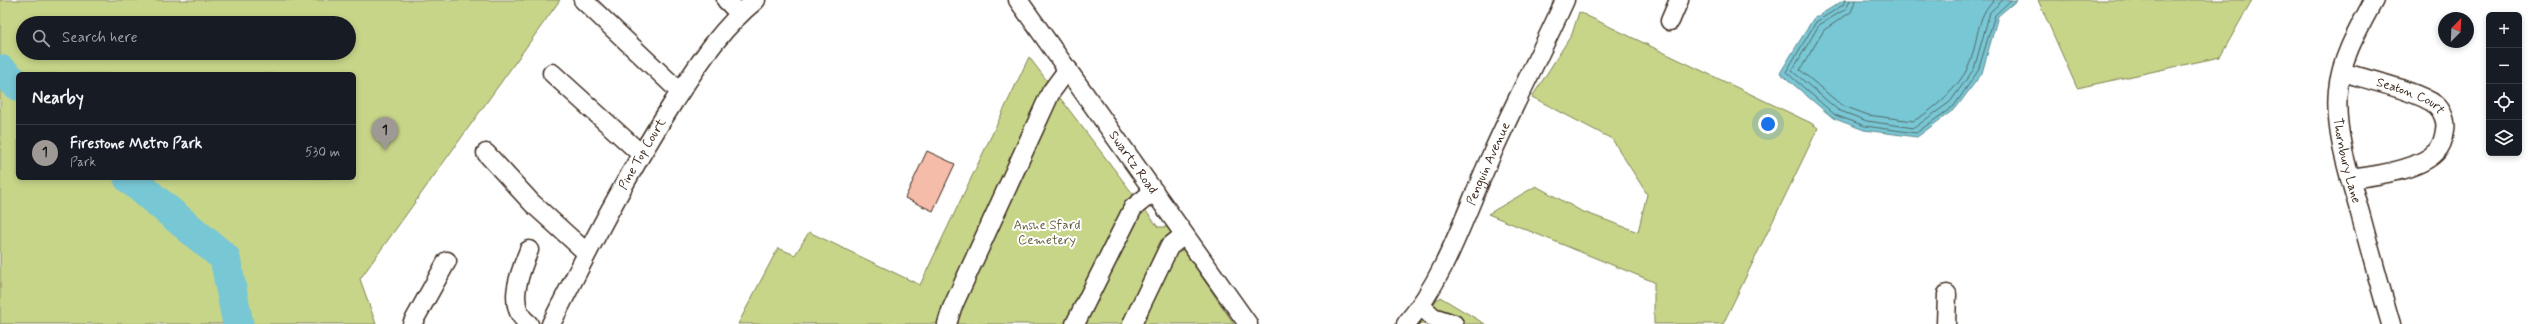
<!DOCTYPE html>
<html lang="en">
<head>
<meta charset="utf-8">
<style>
  body { margin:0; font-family:Mynerve,sans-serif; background:#242831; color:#f1f3f6 }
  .controls { position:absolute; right:12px; top:12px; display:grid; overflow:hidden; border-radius:6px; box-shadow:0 2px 6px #0003 }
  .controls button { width:36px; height:36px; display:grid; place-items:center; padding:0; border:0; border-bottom:1px solid #363941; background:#171b24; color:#f1f3f6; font:20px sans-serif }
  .compass { position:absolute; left:2438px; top:12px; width:36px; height:36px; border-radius:50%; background:#171b24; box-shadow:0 2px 6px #0003; rotate:24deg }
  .you { position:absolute; left:1768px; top:124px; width:14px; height:14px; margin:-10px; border:3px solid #fff; border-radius:50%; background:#1a73e8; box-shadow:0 0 0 6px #1a73e833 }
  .badge { display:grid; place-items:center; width:26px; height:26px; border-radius:50%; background:#9f9995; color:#111; font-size:13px; font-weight:700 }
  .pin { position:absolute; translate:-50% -33px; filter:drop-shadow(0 1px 2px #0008) }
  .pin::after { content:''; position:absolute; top:21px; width:14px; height:12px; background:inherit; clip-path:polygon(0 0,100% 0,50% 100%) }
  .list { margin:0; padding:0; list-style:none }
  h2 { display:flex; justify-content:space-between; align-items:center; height:52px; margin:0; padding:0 16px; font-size:17px }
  h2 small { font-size:13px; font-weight:400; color:#9ea1a6 }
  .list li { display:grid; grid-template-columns:26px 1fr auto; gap:12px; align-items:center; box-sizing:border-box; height:56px; padding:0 16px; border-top:1px solid #363941 }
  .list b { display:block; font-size:15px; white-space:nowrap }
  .list p { margin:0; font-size:13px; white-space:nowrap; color:#9ea1a6 }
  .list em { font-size:13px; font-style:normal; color:#9ea1a6 }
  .icon { flex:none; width:22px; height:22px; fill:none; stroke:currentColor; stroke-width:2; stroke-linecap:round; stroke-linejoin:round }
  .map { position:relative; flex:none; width:2534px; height:324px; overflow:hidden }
  .search { position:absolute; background:#171b24; box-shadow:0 2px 6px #0003; left:16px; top:16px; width:340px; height:44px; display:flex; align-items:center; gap:10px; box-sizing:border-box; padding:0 14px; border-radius:22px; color:#9ea1a6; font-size:15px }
  .panel { position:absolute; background:#171b24; box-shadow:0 2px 6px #0003; left:16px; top:72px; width:340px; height:108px; border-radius:6px }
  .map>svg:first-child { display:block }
</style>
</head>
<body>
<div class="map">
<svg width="2534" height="324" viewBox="0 0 2534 324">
  <rect width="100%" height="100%" fill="#fff"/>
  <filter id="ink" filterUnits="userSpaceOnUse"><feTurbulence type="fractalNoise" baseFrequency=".025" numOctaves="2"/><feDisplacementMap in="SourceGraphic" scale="8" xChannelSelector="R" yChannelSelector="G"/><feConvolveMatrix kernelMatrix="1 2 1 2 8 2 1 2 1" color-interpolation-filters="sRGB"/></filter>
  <g filter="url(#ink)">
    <!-- green -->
    <g fill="#c7d589" stroke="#818054" fill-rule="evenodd">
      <path d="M0,0H560L360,279L376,324H0ZM23,23H349V53H23ZM18,74H354V178H18Z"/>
      <path d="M2038,0H2252L2220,57L2077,88Z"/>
      <path d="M1579,12L1811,123L1818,128L1723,324H1654V282L1488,214L1536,186L1581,211L1638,232L1647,194L1612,139L1532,97L1572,34Z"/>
      <path d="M1029,57L1158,227H1168L1234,324H738L778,248L795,255L809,232L920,285Z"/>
      <path d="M1440,297L1485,324H1411Z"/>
    </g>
    <!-- water -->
    <path fill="#78c7d5" stroke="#60888c" d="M1844,0H2017L1998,16L1982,73L1956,108L1917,137L1864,130L1833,118L1780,73L1813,19Z"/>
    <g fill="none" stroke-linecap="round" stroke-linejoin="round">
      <!-- shore -->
      <g stroke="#536967" stroke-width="1">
        <path d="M1845,0L1843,5L1816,22L1786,72L1835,115L1865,126L1916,133L1954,106L1978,71L1995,15L2011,0"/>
        <path d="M1850,0L1846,9L1819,25L1792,71L1838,110L1867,121L1914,128L1950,102L1974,69L1990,12L2003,0"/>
        <path d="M1856,0L1851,12L1824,30L1800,70L1841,105L1868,115L1913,121C1933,111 1960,86 1969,65C1978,44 1976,15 1994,0"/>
      </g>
      <!-- river -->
      <g stroke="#78c7d5" stroke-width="31">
        <path d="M0,70L18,85"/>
        <path d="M129,178L225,258L238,324"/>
      </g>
    </g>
    <!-- building -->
    <path fill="#f4bca9" stroke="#3b2a1e" d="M927,151L955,164L933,211L905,198Z"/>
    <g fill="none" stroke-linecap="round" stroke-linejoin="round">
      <defs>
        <g id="minor">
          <path d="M583,0L680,92"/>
          <path d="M726,0L740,14"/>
          <path id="s1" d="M1018,0L1248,324"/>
          <path id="s2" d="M2374,0C2359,28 2341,58 2338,90C2334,131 2349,174 2360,213C2370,250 2380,287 2391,324"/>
          <path d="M1670,21L1679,0"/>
          <path id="s3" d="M2342,72C2365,79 2418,91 2436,105C2442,110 2447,122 2445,130C2444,138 2442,146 2436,152C2419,170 2375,176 2350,179"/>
          <path d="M552,73L641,154"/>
          <path d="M486,153L532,203L587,253"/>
          <path d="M1421,306L1433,317L1454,324"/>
          <path d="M412,324L447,261"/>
          <path d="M529,324C505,307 520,272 529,250"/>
          <path id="s4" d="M551,324C590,247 626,176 673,103C698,65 720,29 756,0"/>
          <path d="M947,324L952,308L1051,92L1068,69"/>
          <path d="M1075,324L1133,208L1154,191"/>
          <path d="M1132,324L1169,247L1184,235"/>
          <path id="s5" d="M1406,324C1446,277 1465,213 1491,156C1514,104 1541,53 1565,0"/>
          <path d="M1946,324L1947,294"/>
        </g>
      </defs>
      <!-- minor casing -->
      <use href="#minor" stroke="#3b2a1e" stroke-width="21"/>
      <!-- minor -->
      <use href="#minor" stroke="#fff" stroke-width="18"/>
    </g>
  </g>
  <g text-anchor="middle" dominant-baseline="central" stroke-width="4" stroke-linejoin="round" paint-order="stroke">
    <!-- street labels -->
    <g font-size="13" fill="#3b2a1e" stroke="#fff">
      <text stroke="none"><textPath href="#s3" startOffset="73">Seaton Court</textPath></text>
      <text stroke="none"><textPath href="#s4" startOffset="193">Pine Top Court</textPath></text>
      <text stroke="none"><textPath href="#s2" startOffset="169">Thornbury Lane</textPath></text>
      <text stroke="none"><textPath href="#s1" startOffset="199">Swartz Road</textPath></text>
      <text stroke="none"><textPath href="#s5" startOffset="181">Penguin Avenue</textPath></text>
    </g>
    <!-- park labels -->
    <g font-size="13" fill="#655d3e" stroke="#fff">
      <text x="1047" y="225">Anshe Sfard<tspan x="1047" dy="15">Cemetery</tspan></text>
    </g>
  </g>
</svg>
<div class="controls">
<button>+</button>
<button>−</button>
<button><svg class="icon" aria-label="locate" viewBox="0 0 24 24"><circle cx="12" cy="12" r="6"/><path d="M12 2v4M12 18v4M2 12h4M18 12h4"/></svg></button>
<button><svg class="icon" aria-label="layers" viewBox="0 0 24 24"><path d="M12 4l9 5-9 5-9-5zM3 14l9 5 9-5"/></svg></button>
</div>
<svg class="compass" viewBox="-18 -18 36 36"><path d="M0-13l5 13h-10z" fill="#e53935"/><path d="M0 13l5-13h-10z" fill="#9ea1a6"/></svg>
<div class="you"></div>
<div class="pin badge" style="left:385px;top:150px">1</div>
<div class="search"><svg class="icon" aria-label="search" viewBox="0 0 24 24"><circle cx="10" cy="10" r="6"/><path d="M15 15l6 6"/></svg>Search here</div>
<section class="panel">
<h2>Nearby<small></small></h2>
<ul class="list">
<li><span class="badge">1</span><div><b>Firestone Metro Park</b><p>Park</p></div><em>530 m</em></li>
</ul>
</section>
</div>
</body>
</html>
